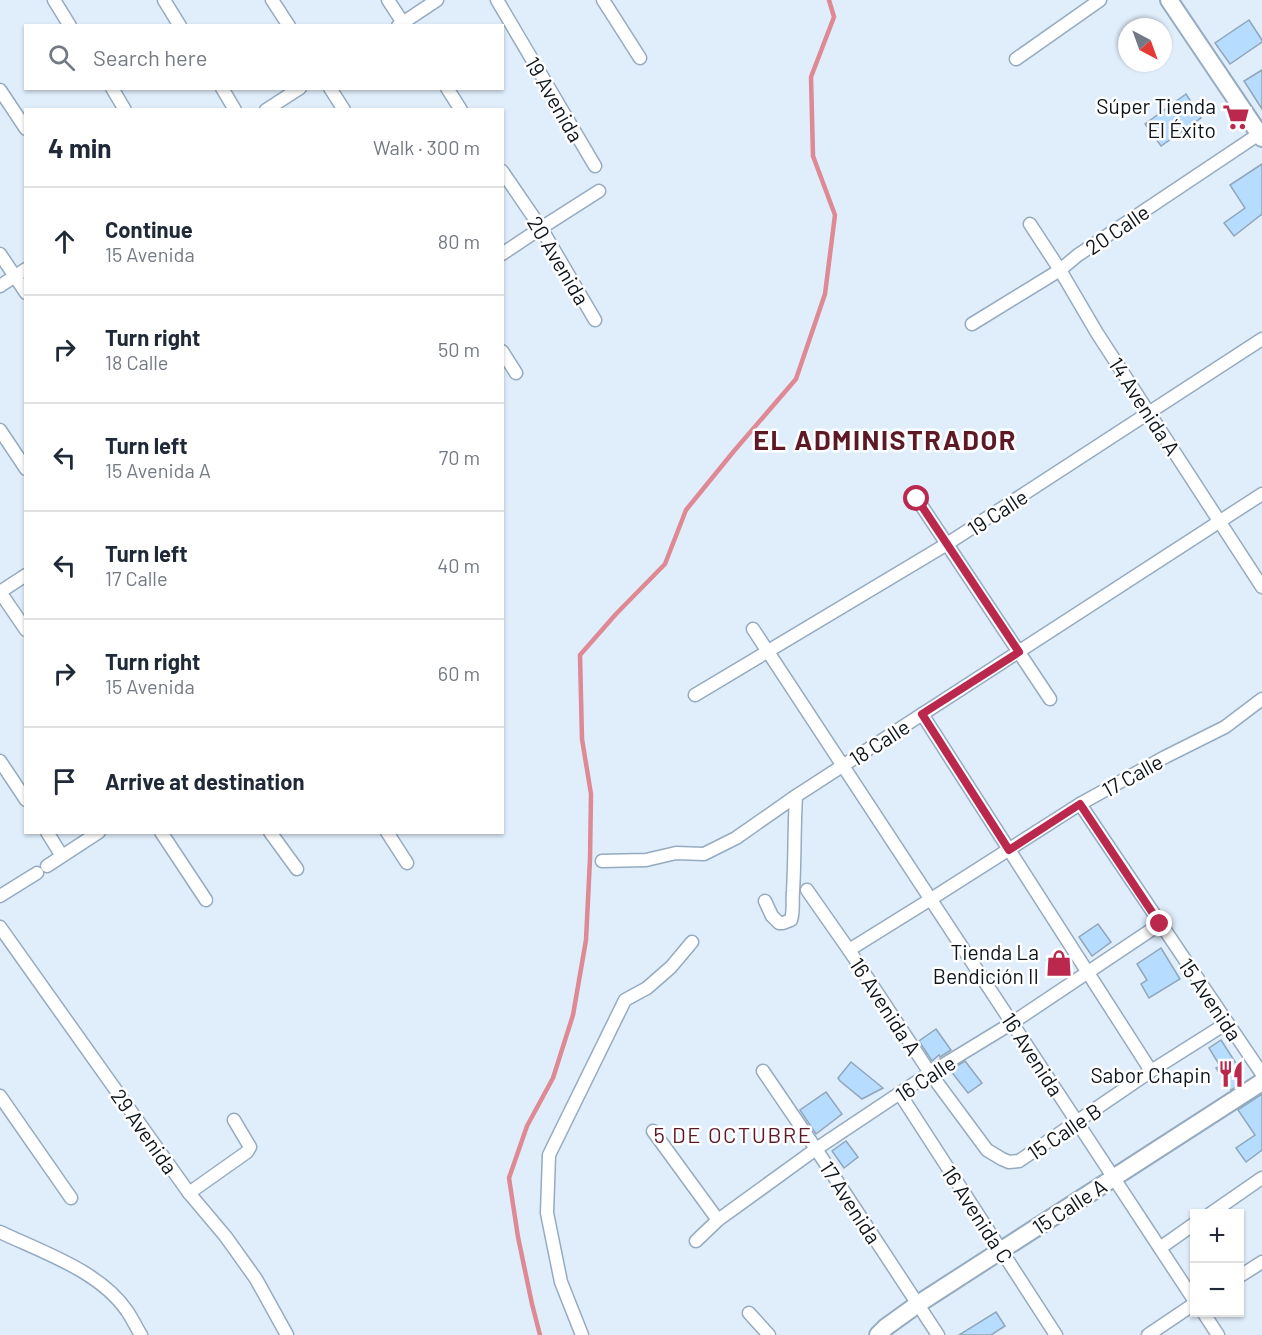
<!DOCTYPE html>
<html lang="en">
<head>
<meta charset="utf-8">
<style>
  body { margin:0; font-family:Barlow,sans-serif; background:#f6f6f7; color:#1f2937 }
  .controls { position:absolute; right:18px; bottom:18px; display:grid; overflow:hidden; border-radius:0px; box-shadow:0 2px 4px #0004 }
  .controls button { width:54px; height:54px; display:grid; place-items:center; padding:0; border:0; border-bottom:2px solid #e0e1e3; background:#fff; color:#1f2937; font:30px sans-serif }
  .compass { position:absolute; left:1118px; top:18px; width:54px; height:54px; border-radius:50%; background:#fff; box-shadow:0 2px 4px #0004; rotate:139deg }
  .stop { position:absolute; width:18px; height:18px; margin:-14px; border:4px solid #ba294d; border-radius:50%; background:#fff }
  .stop.end { background:#ba294d; border-color:#fff; box-shadow:0 2px 6px #0008 }
  .list { margin:0; padding:0; list-style:none }
  h2 { display:flex; justify-content:space-between; align-items:center; height:78px; margin:0; padding:0 24px; font-size:26px }
  h2 small { font-size:20px; font-weight:400; color:#747a83 }
  .list li { display:grid; grid-template-columns:39px 1fr auto; gap:18px; align-items:center; box-sizing:border-box; height:108px; padding:0 24px; border-top:2px solid #e0e1e3 }
  .list b { display:block; font-size:22px; white-space:nowrap }
  .list p { margin:0; font-size:20px; white-space:nowrap; color:#747a83 }
  .list em { font-size:20px; font-style:normal; color:#747a83 }
  .icon { flex:none; width:33px; height:33px; fill:none; stroke:currentColor; stroke-width:2; stroke-linecap:round; stroke-linejoin:round }
  .map { position:relative; flex:none; width:1262px; height:1335px; overflow:hidden }
  .search { position:absolute; background:#fff; box-shadow:0 2px 4px #0004; left:24px; top:24px; width:480px; height:66px; display:flex; align-items:center; gap:15px; box-sizing:border-box; padding:0 21px; border-radius:0px; color:#747a83; font-size:22px }
  .panel { position:absolute; background:#fff; box-shadow:0 2px 4px #0004; left:24px; top:108px; width:480px; height:726px; border-radius:0px }
  .map>svg:first-child { display:block }
</style>
</head>
<body>
<div class="map">
<svg width="1262" height="1335" viewBox="0 0 1262 1335">
  <rect width="100%" height="100%" fill="#e0eefb"/>
  <g fill="none" stroke-linecap="round" stroke-linejoin="round">
    <!-- stream -->
    <path stroke="#de8993" stroke-width="4.5" d="M540,1335L532,1304L518,1237L509,1178L527,1126L553,1078L573,1015L586,940L590,859L591,794L582,739L580,655L616,614L665,564L686,510L734,451L796,379L825,294L835,215L813,156L811,77L834,17L829,0"/>
  </g>
  <!-- building -->
  <g fill="#b6dcff" stroke="#90a6bb" stroke-width="1.5">
    <path d="M1249,20L1262,40V42L1230,64L1215,43Z"/>
    <path d="M1262,70V109L1244,81Z"/>
    <path d="M1186,94L1201,118L1161,146L1145,124Z"/>
    <path d="M1262,164V214L1234,236L1224,223L1245,208L1230,185Z"/>
    <path d="M1098,924L1111,942L1092,956L1079,937Z"/>
    <path d="M1161,948L1180,979L1149,998L1141,984L1147,980L1137,964Z"/>
    <path d="M1059,949L1072,966L1059,976L1046,960Z"/>
    <path d="M936,1029L951,1050L940,1057L939,1055L932,1061L919,1041Z"/>
    <path d="M1221,1040L1241,1071L1240,1084L1231,1090L1216,1068L1220,1066L1209,1048Z"/>
    <path d="M965,1061L982,1083L968,1093L950,1070Z"/>
    <path d="M851,1062L883,1088L862,1099L840,1081L838,1078Z"/>
    <path d="M826,1092L842,1114L816,1134L800,1110Z"/>
    <path d="M1262,1094V1150L1246,1162L1236,1148L1255,1135L1238,1110Z"/>
    <path d="M846,1141L858,1157L844,1168L832,1151Z"/>
    <path d="M996,1312L1005,1326L991,1335H959Z"/>
  </g>
  <g fill="none" stroke-linecap="round" stroke-linejoin="round">
    <defs>
      <g id="minor">
        <path d="M54,0L70,26"/>
        <path d="M164,0L180,26"/>
        <path d="M272,0L289,26"/>
        <path d="M388,0L405,26"/>
        <path d="M497,0L595,166"/>
        <path d="M603,0L640,58"/>
        <path d="M398,26L437,0"/>
        <path d="M1016,59L1100,0"/>
        <path d="M112,88L125,110"/>
        <path d="M222,88L235,110"/>
        <path d="M330,88L344,110"/>
        <path d="M447,88L461,110"/>
        <path d="M0,90L26,129"/>
        <path d="M266,110L300,88"/>
        <path d="M502,171L541,228L595,320"/>
        <path d="M1030,224L1060,270L1097,333L1262,587"/>
        <path d="M0,254L26,293"/>
        <path d="M502,254L541,228L599,191"/>
        <path d="M0,286L26,269"/>
        <path d="M972,324L1060,270L1078,255L1259,134"/>
        <path d="M502,351L516,373"/>
        <path d="M0,430L26,469"/>
        <path d="M917,499L1050,699"/>
        <path d="M0,592L26,630"/>
        <path d="M0,592L26,575"/>
        <path d="M753,629L1194,1300"/>
        <path d="M695,695L947,544L1262,339"/>
        <path d="M922,714L1151,1071"/>
        <path d="M0,761L26,800"/>
        <path d="M1080,804L1262,1074"/>
        <path d="M47,832L62,856"/>
        <path d="M161,832L206,900"/>
        <path d="M270,832L297,869"/>
        <path d="M387,832L407,863"/>
        <path d="M602,861L646,860L676,853L704,854L736,838L796,796L1262,494"/>
        <path d="M47,866L99,832"/>
        <path d="M807,890L849,950L930,1073L987,1150L1002,1159L1009,1162L1019,1161L1151,1071L1227,1023"/>
        <path d="M0,896L37,873"/>
        <path d="M765,901L772,916L779,923H783L791,920C794,910 792,901 793,891C795,859 794,828 796,796"/>
        <path d="M0,927L189,1193L226,1237L256,1279L287,1335"/>
        <path d="M849,950L931,899L1080,804L1165,757L1225,727L1262,699"/>
        <path d="M763,1071L816,1149L938,1335"/>
        <path d="M900,1094L1056,1335"/>
        <path d="M0,1096L71,1198"/>
        <path d="M653,1131L718,1220"/>
        <path d="M189,1193L247,1152L250,1147L234,1120"/>
        <path d="M1210,1214L1262,1178"/>
        <path d="M0,1232C42,1252 100,1271 127,1311C132,1318 136,1327 141,1335"/>
        <path d="M696,1241L718,1220L816,1149L930,1073L1012,1023L1160,924"/>
        <path d="M1160,1248L1194,1224"/>
        <path d="M1240,1276L1262,1262"/>
        <path d="M1203,1312L1218,1335"/>
        <path d="M749,1313L769,1335"/>
        <path d="M582,1335L561,1282L547,1213L549,1155L625,1000L647,988L671,967L692,942"/>
        <path d="M1148,1335L1194,1304"/>
      </g>
      <g id="tertiary">
        <path d="M1169,0L1262,138"/>
        <path d="M878,1335L886,1327L918,1304L1262,1082"/>
      </g>
    </defs>
    <!-- minor casing -->
    <use href="#minor" stroke="#95abc0" stroke-width="15"/>
    <!-- tertiary casing -->
    <use href="#tertiary" stroke="#95abc0" stroke-width="20"/>
    <!-- minor -->
    <use href="#minor" stroke="#fff" stroke-width="12"/>
    <!-- tertiary -->
    <use href="#tertiary" stroke="#fff" stroke-width="16"/>
  </g>
  <g fill="none" stroke-linecap="round" stroke-linejoin="round">
    <!-- route -->
    <path stroke="#ba294d" stroke-width="8" d="M917,499L1019,652L922,714L1009,850L1080,804L1160,924"/>
  </g>
  <!-- icons -->
  <defs>
    <symbol id="supermarket-bare" viewBox="-9 -9 18 18"><path d="M-6-5.5h2.5l.6 2H6L4.5 2H-2.5L-4.4-4H-6ZM-1.5 3.2a1.3 1.3 0 1 0 .1 0ZM3 3.2a1.3 1.3 0 1 0 .1 0Z" fill="#ba294d" stroke="#fff" stroke-width="2.5" paint-order="stroke"/></symbol>
    <symbol id="shop-bare" viewBox="-9 -9 18 18"><path d="M-5-2.5h2.3a2.7 3.5 0 0 1 5.4 0H5L5.5 6h-11ZM-1.5-2.5h3a1.5 2.3 0 0 0-3 0Z" fill="#ba294d" stroke="#fff" stroke-width="2.5" paint-order="stroke"/></symbol>
    <symbol id="restaurant-bare" viewBox="-9 -9 18 18"><path d="M-5-6h1v4h1v-4h1v4h1v-4h1v5L-1.5 .5V6h-2V.5L-5-1ZM5-6V6H3V1.5H1.5Q1.5-4 5-6Z" fill="#ba294d" stroke="#fff" stroke-width="2.5" paint-order="stroke"/></symbol>
  </defs>
  <g fill-rule="evenodd">
    <use href="#supermarket-bare" x="1217" y="98" width="38" height="38"/>
    <use href="#shop-bare" x="1040" y="944" width="38" height="38"/>
    <use href="#restaurant-bare" x="1212" y="1055" width="38" height="38"/>
  </g>
  <g text-anchor="middle" dominant-baseline="central" stroke-width="5" stroke-linejoin="round" paint-order="stroke">
    <!-- street labels -->
    <g font-size="21" fill="#0e161d" stroke="#fff">
      <text transform="translate(555 99) rotate(60)">19 Avenida</text>
      <text transform="translate(1117 229) rotate(-34)">20 Calle</text>
      <text transform="translate(559 260) rotate(59)">20 Avenida</text>
      <text transform="translate(1145 406) rotate(57)">14 Avenida A</text>
      <text transform="translate(997 512) rotate(-33)">19 Calle</text>
      <text transform="translate(879 742) rotate(-33)">18 Calle</text>
      <text transform="translate(1132 775) rotate(-29)">17 Calle</text>
      <text transform="translate(1211 999) rotate(56)">15 Avenida</text>
      <text transform="translate(886 1006) rotate(57)">16 Avenida A</text>
      <text transform="translate(1033 1054) rotate(57)">16 Avenida</text>
      <text transform="translate(925 1078) rotate(-33)">16 Calle</text>
      <text transform="translate(145 1131) rotate(55)">29 Avenida</text>
      <text transform="translate(1064 1131) rotate(-34)">15 Calle B</text>
      <text transform="translate(851 1202) rotate(57)">17 Avenida</text>
      <text transform="translate(1069 1206) rotate(-33)">15 Calle A</text>
      <text transform="translate(978 1214) rotate(57)">16 Avenida C</text>
    </g>
    <!-- poi labels -->
    <g font-size="21" fill="#0e161d" stroke="#fff" text-anchor="end">
      <text x="1216" y="105">Súper Tienda<tspan x="1216" dy="24">El Éxito</tspan></text>
      <text x="1039" y="951">Tienda La<tspan x="1039" dy="24">Bendición II</tspan></text>
      <text x="1211" y="1074">Sabor Chapin</text>
    </g>
    <!-- neighbourhood labels -->
    <g font-size="22" letter-spacing="1.5" fill="#5e1927" stroke="#fff">
      <text x="733" y="1134">5 DE OCTUBRE</text>
    </g>
    <!-- district labels -->
    <g font-size="27" font-weight="bold" letter-spacing="1.5" fill="#5e1927" stroke="#fff">
      <text x="885" y="439">EL ADMINISTRADOR</text>
    </g>
  </g>
</svg>
<div class="controls">
<button>+</button>
<button>−</button>
</div>
<svg class="compass" viewBox="-18 -18 36 36"><path d="M0-13l5 13h-10z" fill="#e53935"/><path d="M0 13l5-13h-10z" fill="#747a83"/></svg>
<div class="stop" style="left:917px;top:499px"></div>
<div class="stop end" style="left:1160px;top:924px"></div>
<div class="search"><svg class="icon" aria-label="search" viewBox="0 0 24 24"><circle cx="10" cy="10" r="6"/><path d="M15 15l6 6"/></svg>Search here</div>
<section class="panel">
<h2>4 min<small>Walk · 300 m</small></h2>
<ul class="list">
<li><svg class="icon" aria-label="ahead" viewBox="0 0 24 24"><path d="M12 20V5M6 11l6-6 6 6"/></svg><div><b>Continue</b><p>15 Avenida</p></div><em>80 m</em></li>
<li><svg class="icon" aria-label="right" viewBox="0 0 24 24"><path d="M7 20v-9h11M14 6l5 5-5 5"/></svg><div><b>Turn right</b><p>18 Calle</p></div><em>50 m</em></li>
<li><svg class="icon" aria-label="left" viewBox="0 0 24 24"><path d="M17 20v-9H6M10 6l-5 5 5 5"/></svg><div><b>Turn left</b><p>15 Avenida A</p></div><em>70 m</em></li>
<li><svg class="icon" aria-label="left" viewBox="0 0 24 24"><path d="M17 20v-9H6M10 6l-5 5 5 5"/></svg><div><b>Turn left</b><p>17 Calle</p></div><em>40 m</em></li>
<li><svg class="icon" aria-label="right" viewBox="0 0 24 24"><path d="M7 20v-9h11M14 6l5 5-5 5"/></svg><div><b>Turn right</b><p>15 Avenida</p></div><em>60 m</em></li>
<li><svg class="icon" aria-label="arrive" viewBox="0 0 24 24"><path d="M6 21V4h12l-3 4 3 4H6"/></svg><div><b>Arrive at destination</b></div></li>
</ul>
</section>
</div>
</body>
</html>
